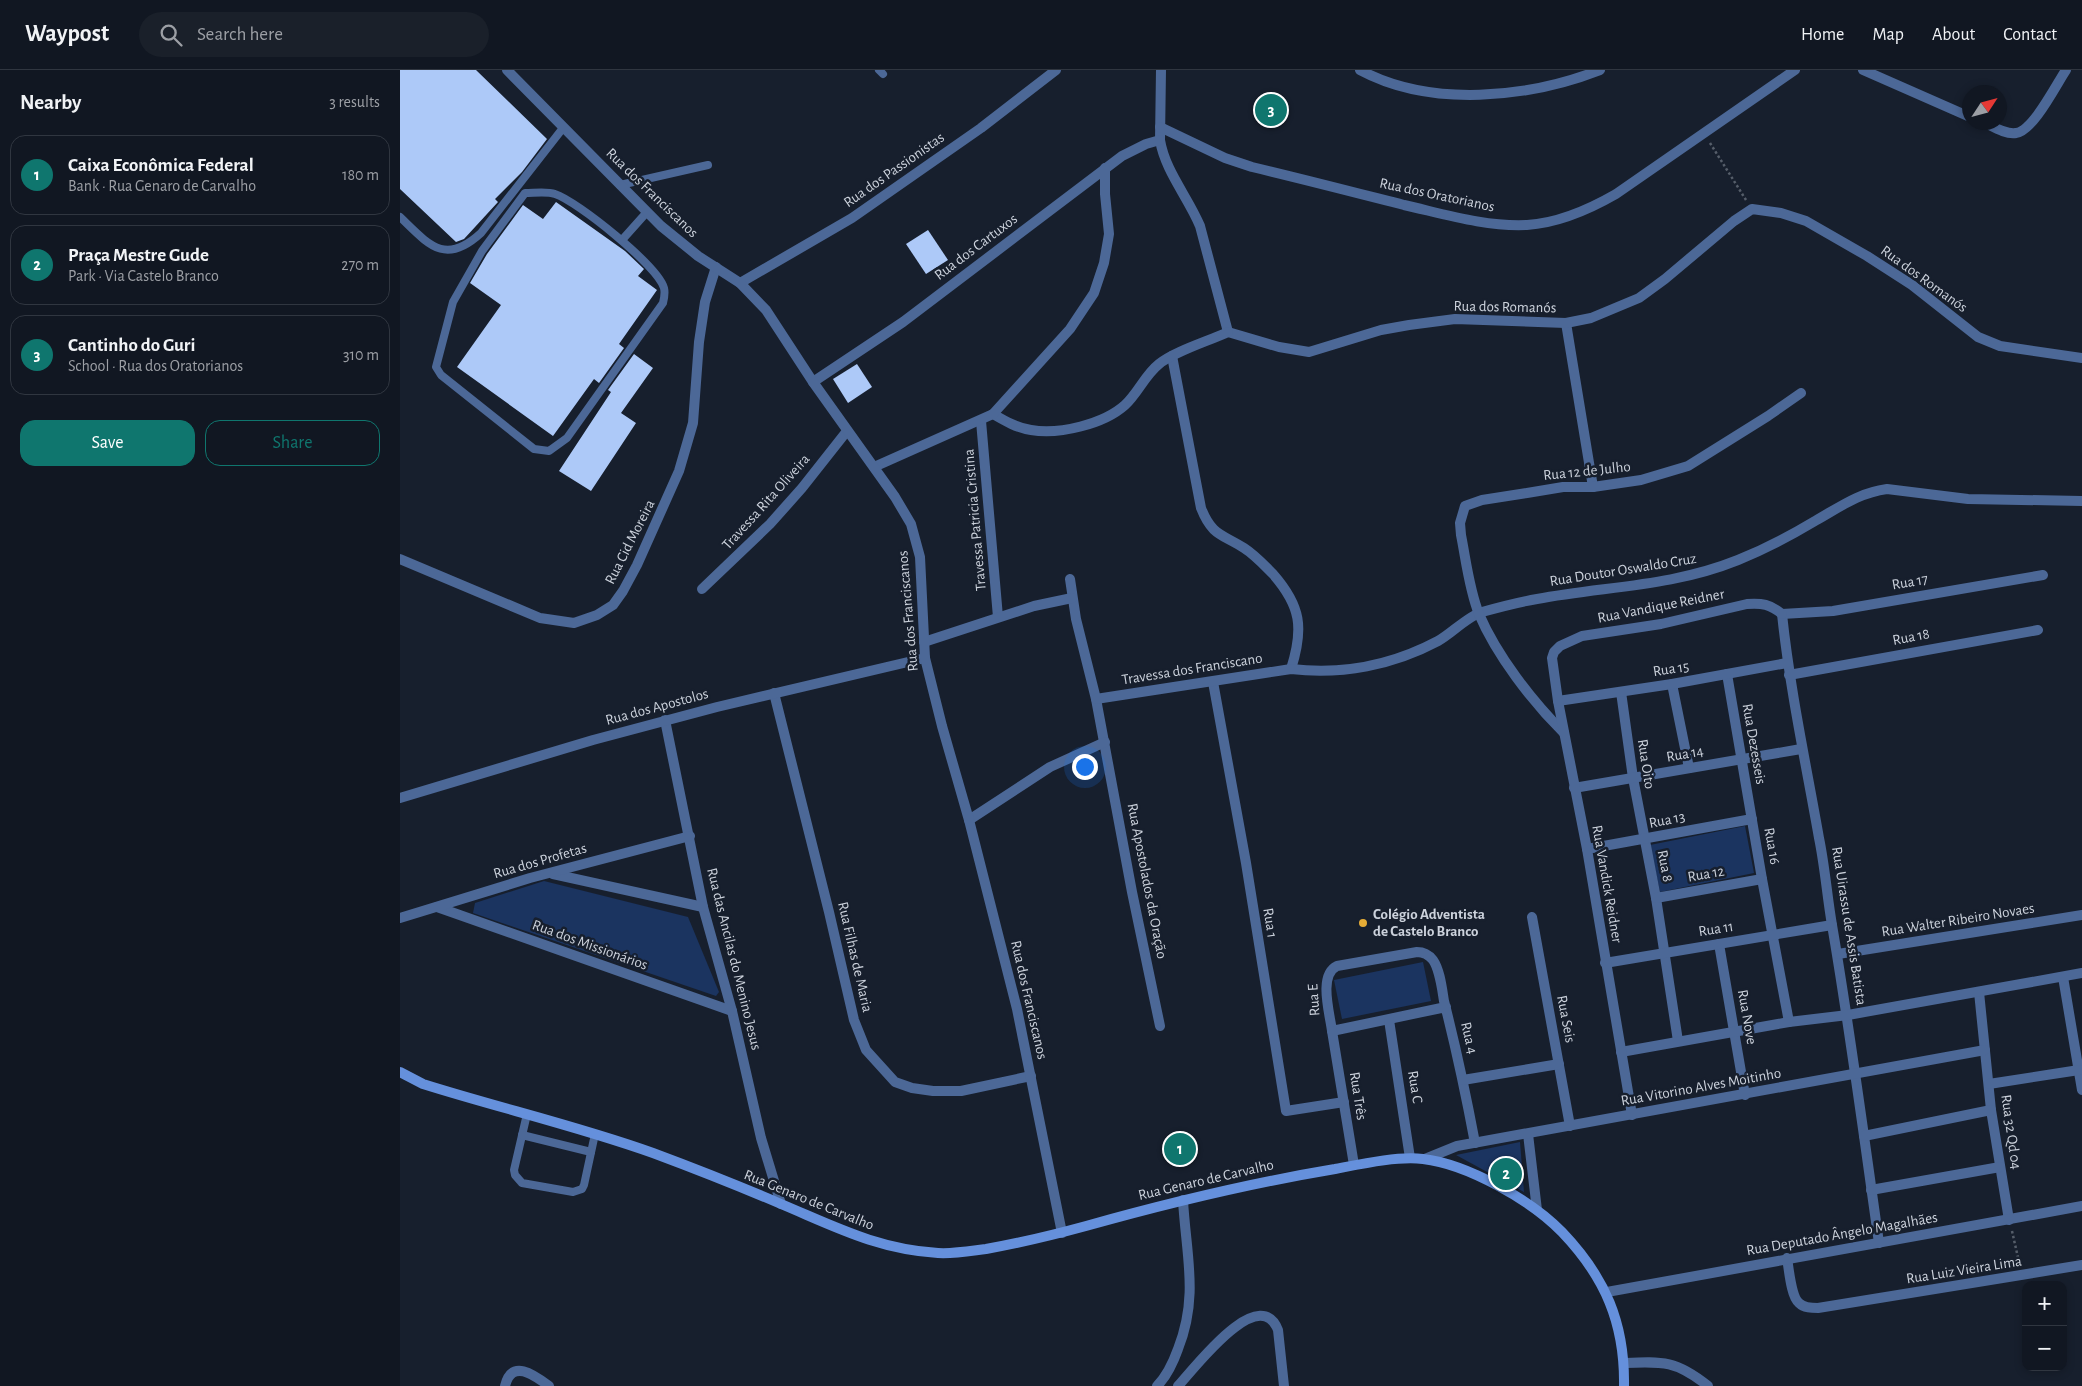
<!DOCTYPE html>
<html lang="en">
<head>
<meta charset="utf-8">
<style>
  body { margin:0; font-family:"Alegreya Sans",sans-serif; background:#1a202a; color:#f1f3f6 }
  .controls { position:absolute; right:15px; bottom:15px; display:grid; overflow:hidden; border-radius:10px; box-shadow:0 2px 8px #0003 }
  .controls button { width:45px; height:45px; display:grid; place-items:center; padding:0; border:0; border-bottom:1px solid #303640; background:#111722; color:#f1f3f6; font:25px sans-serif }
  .compass { position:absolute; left:1562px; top:15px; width:45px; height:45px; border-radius:50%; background:#111722; box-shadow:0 2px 8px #0003; rotate:54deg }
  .you { position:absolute; left:684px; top:696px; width:18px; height:18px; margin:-12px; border:4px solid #fff; border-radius:50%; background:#1a73e8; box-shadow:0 0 0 8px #1a73e833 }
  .badge { display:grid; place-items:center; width:32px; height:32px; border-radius:50%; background:#0f766e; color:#fff; font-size:16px; font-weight:700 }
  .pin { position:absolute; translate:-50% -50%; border:2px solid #fff; box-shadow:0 1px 5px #0006 }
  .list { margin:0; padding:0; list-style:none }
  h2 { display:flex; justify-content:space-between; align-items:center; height:65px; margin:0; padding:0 20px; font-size:21px }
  h2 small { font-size:16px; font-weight:400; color:#9c9fa5 }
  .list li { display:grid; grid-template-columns:32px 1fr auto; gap:15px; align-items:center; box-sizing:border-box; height:80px; margin:0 10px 10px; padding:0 10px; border:1px solid #303640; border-radius:15px }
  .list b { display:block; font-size:19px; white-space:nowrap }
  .list p { margin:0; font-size:16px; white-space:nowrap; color:#9c9fa5 }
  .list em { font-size:16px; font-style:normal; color:#9c9fa5 }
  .actions { display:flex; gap:10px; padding:15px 20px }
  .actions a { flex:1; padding:11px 0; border:1px solid #0f766e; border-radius:15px; text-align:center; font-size:18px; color:#0f766e }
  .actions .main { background:#0f766e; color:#fff }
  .icon { flex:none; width:28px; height:28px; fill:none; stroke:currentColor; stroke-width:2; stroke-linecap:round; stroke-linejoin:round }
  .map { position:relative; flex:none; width:1682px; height:1316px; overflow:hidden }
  header { display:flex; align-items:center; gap:30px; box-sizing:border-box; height:70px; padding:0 25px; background:#111722; border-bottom:1px solid #303640 }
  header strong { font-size:24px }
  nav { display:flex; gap:28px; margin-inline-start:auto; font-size:18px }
  .search { width:350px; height:45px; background:#1a202a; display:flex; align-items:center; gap:12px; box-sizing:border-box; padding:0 18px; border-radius:28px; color:#9c9fa5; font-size:19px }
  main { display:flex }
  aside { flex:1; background:#111722 }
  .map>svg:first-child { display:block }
</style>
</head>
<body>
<header>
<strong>Waypost</strong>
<div class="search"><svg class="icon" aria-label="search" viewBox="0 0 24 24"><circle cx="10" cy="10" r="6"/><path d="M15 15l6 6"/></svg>Search here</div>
<nav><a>Home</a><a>Map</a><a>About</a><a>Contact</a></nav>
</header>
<main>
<aside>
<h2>Nearby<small>3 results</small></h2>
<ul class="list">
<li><span class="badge">1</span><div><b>Caixa Econômica Federal</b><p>Bank · Rua Genaro de Carvalho</p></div><em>180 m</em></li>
<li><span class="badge">2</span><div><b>Praça Mestre Gude</b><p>Park · Via Castelo Branco</p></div><em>270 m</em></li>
<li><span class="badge">3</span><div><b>Cantinho do Guri</b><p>School · Rua dos Oratorianos</p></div><em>310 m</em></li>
</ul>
<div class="actions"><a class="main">Save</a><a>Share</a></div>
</aside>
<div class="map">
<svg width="1682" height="1316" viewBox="0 0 1682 1316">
  <rect width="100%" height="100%" fill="#171f2d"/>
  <!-- green -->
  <g fill="#1b3460">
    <path d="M1345,756L1354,803L1260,822L1250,775Z"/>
    <path d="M144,811L288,847L319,922L316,926L73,843L75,833Z"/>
    <path d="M1023,892L1031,931L942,949L934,910Z"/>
    <path d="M1120,1072L1124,1122L1056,1085Z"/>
  </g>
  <!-- building -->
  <g fill="#adc9f8">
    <path d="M0,0H76L147,69L122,102L95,129L98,132L64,169L56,172L0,119Z"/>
    <path d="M156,132L225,181L244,199L238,206L257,220L219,274L224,278L199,313L194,309L153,366L57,297L101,235L70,213L87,184L123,135L143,149Z"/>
    <path d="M528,160L548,190L526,204L506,174Z"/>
    <path d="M234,284L253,298L221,343L236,353L191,421L159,401L211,322L208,320Z"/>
    <path d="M457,294L472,317L448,333L433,309Z"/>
  </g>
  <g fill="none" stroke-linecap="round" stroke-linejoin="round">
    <!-- path -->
    <g stroke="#565e6a" stroke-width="2.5" stroke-dasharray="2.5 2.5" stroke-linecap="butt">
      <path d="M1310,73L1346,130"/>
      <path d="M1612,1161L1619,1192"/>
    </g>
    <!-- service -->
    <g stroke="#4c6897" stroke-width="8">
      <path d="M479,0L483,4"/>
      <path d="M220,115L308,95"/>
      <path d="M125,123C134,123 147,121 155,124C177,131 258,196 264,218C265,222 264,229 263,233L167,368L149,381L134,379L41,305L36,297L53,232L82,181Z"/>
      <path d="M0,147C29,175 45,196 81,163L163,58"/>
      <path d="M222,170L247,142"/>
      <path d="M127,1044L114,1100L115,1105L122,1113L173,1122L182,1119L184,1115L195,1064"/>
      <path d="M122,1065L191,1082"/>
    </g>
    <!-- minor -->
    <g stroke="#4c6897" stroke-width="10">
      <path d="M761,0L760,70C765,101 788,127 800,156L828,262"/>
      <path d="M960,0C1031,38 1128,28 1200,0"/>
      <path d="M1463,0L1570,47"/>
      <path d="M1583,52C1592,56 1606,65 1616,63C1633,61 1656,15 1666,0"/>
      <path d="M760,57L825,88L852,97C903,109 953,122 1004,135C1044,144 1086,157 1127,155C1158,153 1190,139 1216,124L1395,0"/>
      <path d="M340,213L452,148L581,58L656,0"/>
      <path d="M1166,253L1193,417"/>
      <path d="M828,262L879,277L909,282L981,260L1009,255L1055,249L1166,253L1191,248L1239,228L1265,209L1334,151L1352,139L1381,143L1406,151L1467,186L1512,215L1578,267L1600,276L1682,288"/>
      <path d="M772,286L801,438C812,466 822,464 844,478C855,485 864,495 873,504C901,536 904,558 891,599"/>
      <path d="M413,312L503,252L722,86L746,74L760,70"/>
      <path d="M593,344C605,351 617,358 631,360C659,365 704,354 725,335C738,323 745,305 759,294C775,281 809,271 828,262"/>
      <path d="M581,351L598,547"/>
      <path d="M474,397L593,344L670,259L694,223L704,193L709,164L705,124V98"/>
      <path d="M0,489L140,548L174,553L197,545L213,535L223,521L237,495L279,401L293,353L299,272L305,232L316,197"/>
      <path d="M670,509L676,549L696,629L732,822L760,956"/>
      <path d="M302,519L370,454L402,418L447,361"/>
      <path d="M1382,544C1390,620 1406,694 1419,768C1425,797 1427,826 1432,855C1450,960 1464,1067 1479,1173"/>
      <path d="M1382,544L1433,541L1643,505"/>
      <path d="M524,572L634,536L672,528"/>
      <path d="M1327,604L1362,809L1389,952"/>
      <path d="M1389,605L1638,560"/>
      <path d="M813,612L846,793L886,1041L944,1032"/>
      <path d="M1272,614L1289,698"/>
      <path d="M1221,622L1233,708L1256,828L1278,971"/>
      <path d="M374,623L429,842L454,950L466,980L495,1012L512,1018L533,1021H561L631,1006"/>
      <path d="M696,629L891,599C942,605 993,595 1038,571C1051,564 1068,546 1082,542C1100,537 1119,532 1137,529C1206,516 1271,517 1338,490C1365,479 1390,466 1415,451C1440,437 1458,423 1487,419L1568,429L1682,431"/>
      <path d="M1158,631L1272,614L1387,593"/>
      <path d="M265,650L303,837L332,941L361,1068L381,1134"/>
      <path d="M1164,663C1132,631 1097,586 1079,544C1069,519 1066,490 1061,465L1060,453L1065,436L1082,430L1127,423L1163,417H1193L1241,410L1288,396L1368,346L1401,323"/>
      <path d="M1174,718L1401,679"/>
      <path d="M0,728L193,670L317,637L525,588"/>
      <path d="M569,750L650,697L705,672"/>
      <path d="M1187,779L1352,749"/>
      <path d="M153,804L303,837"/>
      <path d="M1256,828L1362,809"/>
      <path d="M37,837L332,941"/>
      <path d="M1132,847L1170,1056"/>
      <path d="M0,848L130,808L290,766"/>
      <path d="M1319,874L1345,1025"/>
      <path d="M1438,884L1682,845"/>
      <path d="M1205,893L1432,855"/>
      <path d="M1663,907L1682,1020"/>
      <path d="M1579,922L1591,1040L1609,1150"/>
      <path d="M1046,937L932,961C930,944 918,905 937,896L1017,882C1023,882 1029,885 1033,890C1040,900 1042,919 1044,931C1056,978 1066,1025 1075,1073"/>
      <path d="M989,950L1010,1088"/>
      <path d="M932,961L954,1095"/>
      <path d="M1221,982L1389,952L1448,945L1682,903"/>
      <path d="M1063,1010L1159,994"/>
      <path d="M1589,1014L1679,1000"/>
      <path d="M1232,1045L1187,779L1158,631L1152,588L1154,582L1160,576L1182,566L1261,554L1347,534C1362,533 1370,534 1382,544"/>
      <path d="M1128,1064L1137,1140"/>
      <path d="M1464,1066L1591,1040"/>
      <path d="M1025,1089L1057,1076L1585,980"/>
      <path d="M1471,1120L1600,1097"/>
      <path d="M1387,1188C1389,1199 1391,1227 1399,1233C1404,1238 1412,1238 1418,1238L1682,1195"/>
      <path d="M1207,1222L1682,1136"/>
      <path d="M1225,1293C1263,1291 1277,1291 1308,1316"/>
      <path d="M105,1316C112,1289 133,1304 149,1316"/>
      <path d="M757,1316C767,1306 773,1293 778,1279C799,1226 786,1185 783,1130"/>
      <path d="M778,1316C793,1300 859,1212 878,1260L884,1316"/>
    </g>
    <!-- tertiary -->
    <path stroke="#4c6897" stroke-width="10" d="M107,0L261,156L298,186L340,213L366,240L413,312L495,427L511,454L520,487L525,588L542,656L569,750L617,939L662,1163"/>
    <!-- secondary -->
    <path stroke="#6590dc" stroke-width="10" d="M0,1002L23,1014C99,1038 178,1056 253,1083C296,1099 339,1116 381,1134C436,1157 477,1179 538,1183C554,1184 570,1181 586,1179C620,1173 653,1165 686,1156C768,1133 851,1113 935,1099C961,1094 997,1086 1023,1089C1067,1094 1131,1130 1162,1162C1205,1207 1225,1253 1224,1316"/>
  </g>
  <!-- markers -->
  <circle fill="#e6ac36" stroke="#171f2d" stroke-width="2" cx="963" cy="853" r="5"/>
  <g text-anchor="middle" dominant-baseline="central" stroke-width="5" stroke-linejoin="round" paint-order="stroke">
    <!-- street labels -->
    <g font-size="15" fill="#ccd2dc" stroke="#171f2d">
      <text transform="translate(494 100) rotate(-35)">Rua dos Passionistas</text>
      <text transform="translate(252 123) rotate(44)">Rua dos Franciscanos</text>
      <text transform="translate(1037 125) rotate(12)">Rua dos Oratorianos</text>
      <text transform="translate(576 177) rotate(-37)">Rua dos Cartuxos</text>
      <text transform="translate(1524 209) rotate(36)">Rua dos Romanós</text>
      <text transform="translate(1105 237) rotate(1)">Rua dos Romanós</text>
      <text transform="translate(1187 401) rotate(-6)">Rua 12 de Julho</text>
      <text transform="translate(366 432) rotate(-48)">Travessa Rita Oliveira</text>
      <text transform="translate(575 450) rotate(-95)">Travessa Patricia Cristina</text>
      <text transform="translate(230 472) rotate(-63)">Rua Cid Moreira</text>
      <text transform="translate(1223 500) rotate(-9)">Rua Doutor Oswaldo Cruz</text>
      <text transform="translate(1510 512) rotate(-10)">Rua 17</text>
      <text transform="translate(1261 536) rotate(-11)">Rua Vandique Reidner</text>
      <text transform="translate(508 541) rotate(-95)">Rua dos Franciscanos</text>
      <text transform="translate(1511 567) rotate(-11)">Rua 18</text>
      <text transform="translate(792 599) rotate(-9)">Travessa dos Franciscano</text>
      <text transform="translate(1271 599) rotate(-9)">Rua 15</text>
      <text transform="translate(257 637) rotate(-15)">Rua dos Apostolos</text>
      <text transform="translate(1354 674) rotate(80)">Rua Dezesseis</text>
      <text transform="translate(1285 684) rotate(-10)">Rua 14</text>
      <text transform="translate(1246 694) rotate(81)">Rua Oito</text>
      <text transform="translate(1267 750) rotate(-11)">Rua 13</text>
      <text transform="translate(1372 776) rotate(80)">Rua 16</text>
      <text transform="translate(140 791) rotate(-16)">Rua dos Profetas</text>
      <text transform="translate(1265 796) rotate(79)">Rua 8</text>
      <text transform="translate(1306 804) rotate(-10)">Rua 12</text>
      <text transform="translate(747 811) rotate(79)">Rua Apostolados da Oração</text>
      <text transform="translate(1207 814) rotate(80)">Rua Vandick Reidner</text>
      <text transform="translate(1558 850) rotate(-9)">Rua Walter Ribeiro Novaes</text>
      <text transform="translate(870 853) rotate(81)">Rua 1</text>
      <text transform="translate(1449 856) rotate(81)">Rua Uirassu de Assis Batista</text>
      <text transform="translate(1316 859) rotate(-9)">Rua 11</text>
      <text transform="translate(190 875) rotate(20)">Rua dos Missionários</text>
      <text transform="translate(455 887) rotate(77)">Rua Filhas de Maria</text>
      <text transform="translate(334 889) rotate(76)">Rua das Ancilas do Menino Jesus</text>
      <text transform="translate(629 930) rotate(77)">Rua dos Franciscanos</text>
      <text transform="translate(914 930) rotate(-94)">Rua E</text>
      <text transform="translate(1347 947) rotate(80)">Rua Nove</text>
      <text transform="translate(1166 949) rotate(79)">Rua Seis</text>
      <text transform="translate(1069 968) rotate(77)">Rua 4</text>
      <text transform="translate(1015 1017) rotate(81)">Rua C</text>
      <text transform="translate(1301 1017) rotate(-10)">Rua Vitorino Alves Moitinho</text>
      <text transform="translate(958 1026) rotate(81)">Rua Três</text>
      <text transform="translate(1611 1062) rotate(82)">Rua 32 Qd 04</text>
      <text transform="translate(806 1110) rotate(-13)">Rua Genaro de Carvalho</text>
      <text transform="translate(409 1130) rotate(22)">Rua Genaro de Carvalho</text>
      <text transform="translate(1442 1164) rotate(-10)">Rua Deputado Ângelo Magalhães</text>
      <text transform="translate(1564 1200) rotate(-9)">Rua Luiz Vieira Lima</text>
    </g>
    <!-- poi labels -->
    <g font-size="15" font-weight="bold" fill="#ccd2dc" stroke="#171f2d" text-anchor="start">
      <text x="973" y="844">Colégio Adventista<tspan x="973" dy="17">de Castelo Branco</tspan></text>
    </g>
  </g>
</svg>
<div class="controls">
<button>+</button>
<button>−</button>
</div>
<svg class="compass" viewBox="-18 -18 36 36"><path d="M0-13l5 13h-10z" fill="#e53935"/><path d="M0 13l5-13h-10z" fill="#9c9fa5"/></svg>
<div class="you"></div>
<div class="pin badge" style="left:780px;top:1079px">1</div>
<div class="pin badge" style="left:1106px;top:1104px">2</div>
<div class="pin badge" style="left:871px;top:40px">3</div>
</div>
</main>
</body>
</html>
